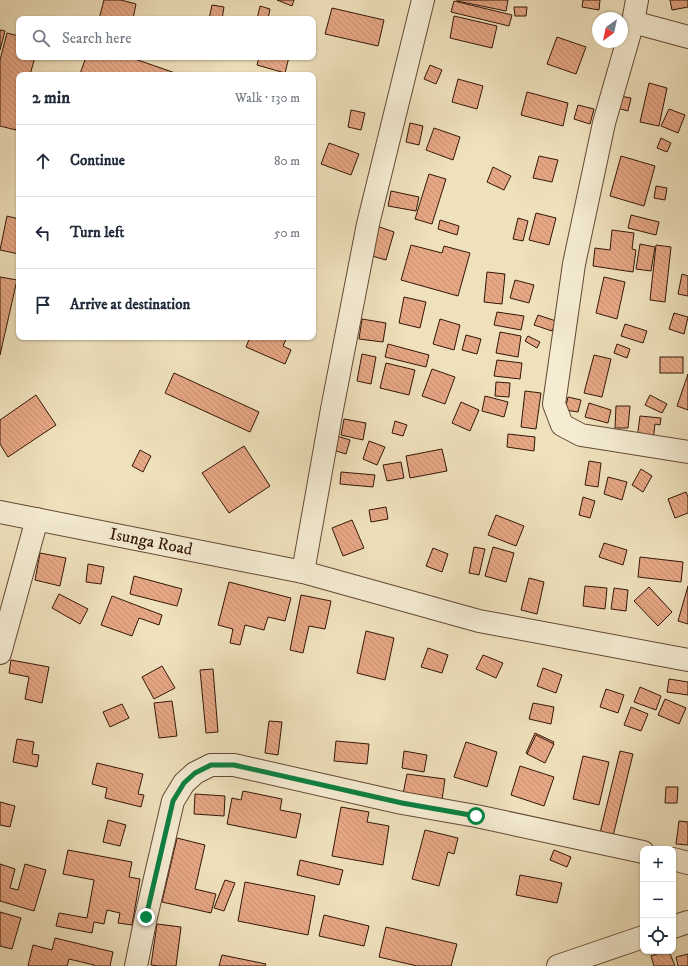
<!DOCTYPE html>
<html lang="en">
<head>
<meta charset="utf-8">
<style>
  body { margin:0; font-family:"IM FELL DW Pica",serif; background:#f6f6f7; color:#1f2937 }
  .controls { position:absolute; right:12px; bottom:12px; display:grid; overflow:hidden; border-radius:8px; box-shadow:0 1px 3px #0004 }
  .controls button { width:36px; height:36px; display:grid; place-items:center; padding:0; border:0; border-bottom:1px solid #e0e1e3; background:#fff; color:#1f2937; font:20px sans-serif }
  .compass { position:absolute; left:592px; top:12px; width:36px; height:36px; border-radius:50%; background:#fff; box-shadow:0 1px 3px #0004; rotate:213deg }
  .stop { position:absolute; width:12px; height:12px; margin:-9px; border:3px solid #0b8043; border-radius:50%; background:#fff }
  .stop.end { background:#0b8043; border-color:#fff; box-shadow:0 1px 4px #0008 }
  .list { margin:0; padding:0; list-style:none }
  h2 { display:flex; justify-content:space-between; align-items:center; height:52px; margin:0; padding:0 16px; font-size:17px }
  h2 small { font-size:13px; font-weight:400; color:#747a83 }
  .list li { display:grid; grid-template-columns:26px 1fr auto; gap:12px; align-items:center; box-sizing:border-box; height:72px; padding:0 16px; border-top:1px solid #e0e1e3 }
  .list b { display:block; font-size:15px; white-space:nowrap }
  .list em { font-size:13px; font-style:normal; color:#747a83 }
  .icon { flex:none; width:22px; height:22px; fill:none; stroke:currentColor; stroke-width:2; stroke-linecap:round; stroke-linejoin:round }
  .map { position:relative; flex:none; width:688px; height:966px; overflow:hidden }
  .search { position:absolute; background:#fff; box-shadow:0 1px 3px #0004; left:16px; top:16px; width:300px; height:44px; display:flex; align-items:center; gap:10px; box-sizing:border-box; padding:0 14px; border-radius:8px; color:#747a83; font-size:15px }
  .panel { position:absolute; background:#fff; box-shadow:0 1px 3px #0004; left:16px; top:72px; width:300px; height:268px; border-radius:8px }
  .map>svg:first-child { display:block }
</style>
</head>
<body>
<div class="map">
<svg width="688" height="966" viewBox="0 0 688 966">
  <defs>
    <pattern id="building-back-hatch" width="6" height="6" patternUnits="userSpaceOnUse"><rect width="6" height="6" fill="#e6a785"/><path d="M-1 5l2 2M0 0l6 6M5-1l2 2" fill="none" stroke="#c68f71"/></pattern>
  </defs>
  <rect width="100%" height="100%" fill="#efe1bc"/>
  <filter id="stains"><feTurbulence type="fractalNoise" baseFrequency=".005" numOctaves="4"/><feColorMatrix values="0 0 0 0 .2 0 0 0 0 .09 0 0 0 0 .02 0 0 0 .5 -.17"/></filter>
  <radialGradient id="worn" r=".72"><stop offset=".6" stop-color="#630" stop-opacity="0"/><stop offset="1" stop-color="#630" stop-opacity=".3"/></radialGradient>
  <!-- building -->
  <g fill="url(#building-back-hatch)" stroke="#341608">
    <path d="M104,0H121L136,4L133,19H99Z"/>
    <path d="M277,0H294L292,6Z"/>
    <path d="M457,0H508L506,11L457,1Z"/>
    <path d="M583,0H600L599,10L582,7Z"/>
    <path d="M670,0H688V7L672,10Z"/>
    <path d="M454,1L512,15L509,26L451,12Z"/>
    <path d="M212,5L224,7L222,19H209Z"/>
    <path d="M260,6L270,9L268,19H257Z"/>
    <path d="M514,7H527L526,16H515Z"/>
    <path d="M332,8L384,20L378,46L325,34Z"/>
    <path d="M454,16L497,26L492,48L450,38Z"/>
    <path d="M0,30L5,31L0,50Z"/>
    <path d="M7,33L19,36V57H35L30,75H19V117L16,130L0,126V60Z"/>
    <path d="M557,37L586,47L576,74L547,64Z"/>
    <path d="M86,57H129L181,75H83L80,74Z"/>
    <path d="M259,57H289L285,73L257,65Z"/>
    <path d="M430,65L442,70L436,84L424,79Z"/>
    <path d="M458,79L483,86L477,109L452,102Z"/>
    <path d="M649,83L667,88L659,126L640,122Z"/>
    <path d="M527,92L568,103L563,126L521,115Z"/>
    <path d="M620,96L631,98L628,111L617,108Z"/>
    <path d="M578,105L594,109L590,124L574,119Z"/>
    <path d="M669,109L685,115L678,133L661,126Z"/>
    <path d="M351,110L365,113L361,130L348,127Z"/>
    <path d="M410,123L423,126L419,145L406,142Z"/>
    <path d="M434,128L460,137L453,160L426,150Z"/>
    <path d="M661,138L671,143L667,152L657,148Z"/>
    <path d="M329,143L359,154L351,175L321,164Z"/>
    <path d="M539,156L558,160L552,182L533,178Z"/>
    <path d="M621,156L655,166L644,206L610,196Z"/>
    <path d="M493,167L511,176L504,190L487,182Z"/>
    <path d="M429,174L446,179L432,224L415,219Z"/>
    <path d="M656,186L667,188L665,200L654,198Z"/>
    <path d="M391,191L419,197L416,211L388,206Z"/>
    <path d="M536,213L556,218L549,245L529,240Z"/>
    <path d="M631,215L659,222L656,235L628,228Z"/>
    <path d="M7,216L19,219V254L0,250Z"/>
    <path d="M518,218L528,221L523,241L513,239Z"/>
    <path d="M440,220L459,226L457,235L438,229Z"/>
    <path d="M374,225L394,232L386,260L365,254Z"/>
    <path d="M612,230L634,233L632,249L636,250L633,272L593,266L595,248L610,250Z"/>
    <path d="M640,244L655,247L651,271L636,269Z"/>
    <path d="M411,245L442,253L444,246L470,253L458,296L401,280Z"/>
    <path d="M656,245L671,247L665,302L650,300Z"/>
    <path d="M487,272L505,274L502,304L484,302Z"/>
    <path d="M682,274L688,276V296L678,294Z"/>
    <path d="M0,277L17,280L0,355Z"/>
    <path d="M604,277L625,282L617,319L596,313Z"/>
    <path d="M515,280L534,285L529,303L510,298Z"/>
    <path d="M404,297L426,302L420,328L399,323Z"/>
    <path d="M497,312L524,316L521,330L494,325Z"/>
    <path d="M674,313L688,317L684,334L669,329Z"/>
    <path d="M538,315L556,321L552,331L534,325Z"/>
    <path d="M362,319L386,323L383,342L359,339Z"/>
    <path d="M440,319L460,325L454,350L433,344Z"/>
    <path d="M625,324L647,331L643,343L621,336Z"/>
    <path d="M500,332L521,336L518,357L496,353Z"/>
    <path d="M466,335L481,339L477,354L462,350Z"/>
    <path d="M528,336L540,342L537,348L525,341Z"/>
    <path d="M250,337H287L283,346L291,350L285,364L246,347Z"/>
    <path d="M388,344L429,355L426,367L385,357Z"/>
    <path d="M617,344L630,349L627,358L614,353Z"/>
    <path d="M362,354L376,357L371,384L357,381Z"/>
    <path d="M594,355L611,359L602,397L584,393Z"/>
    <rect x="660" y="357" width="23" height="16"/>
    <path d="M497,360L522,363L520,379L494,376Z"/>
    <path d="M386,363L415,370L409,395L380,388Z"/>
    <path d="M432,369L455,377L445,404L422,396Z"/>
    <path d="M174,373L259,412L250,432L165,393Z"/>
    <path d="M688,374V410L677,406Z"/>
    <path d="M496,382L510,383L509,397L495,396Z"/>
    <path d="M525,391L541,393L536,429L521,427Z"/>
    <path d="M36,395L56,425L8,457L0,444V420Z"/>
    <path d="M650,395L667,404L662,413L645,405Z"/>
    <path d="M485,396L508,402L504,417L482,411Z"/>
    <path d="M568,397L581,400L578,412L565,410Z"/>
    <path d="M461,402L479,410L470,431L452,423Z"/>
    <path d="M589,403L611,410L608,423L585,417Z"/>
    <path d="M616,406H630L628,428H615Z"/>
    <path d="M640,416L661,418L660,425L655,424L653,441L637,439Z"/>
    <path d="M344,419L366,423L363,440L341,435Z"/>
    <path d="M395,421L407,425L403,436L392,433Z"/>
    <path d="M508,434L535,437L534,451L507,447Z"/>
    <path d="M337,436L350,440L346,454L333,450Z"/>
    <path d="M369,441L385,447L377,465L363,459Z"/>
    <path d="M244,446L270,486L229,513L202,473Z"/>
    <path d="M442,449L447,471L410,478L406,456Z"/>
    <path d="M140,450L151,456L143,472L132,466Z"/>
    <path d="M589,461L601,463L598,487L585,485Z"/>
    <path d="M401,462L404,478L387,481L383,465Z"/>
    <path d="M641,469L652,476L643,492L632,485Z"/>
    <path d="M341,472L375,475L373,487L340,484Z"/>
    <path d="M608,477L627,482L622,500L604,494Z"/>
    <path d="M686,492L688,497V513L675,518L668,499Z"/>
    <path d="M583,497L595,501L590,518L579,515Z"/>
    <path d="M386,507L388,519L371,522L369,510Z"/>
    <path d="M496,515L524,526L516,546L488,535Z"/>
    <path d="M352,520L364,548L343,556L332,528Z"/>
    <path d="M604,543L627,550L623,565L599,557Z"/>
    <path d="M474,547L485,549L479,575L469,573Z"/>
    <path d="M493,547L514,553L506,582L485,576Z"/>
    <path d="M433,548L448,554L442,572L426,566Z"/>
    <path d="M40,553L66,558L60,586L35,580Z"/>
    <path d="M640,557L683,562L681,582L638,577Z"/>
    <path d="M88,564L104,567L101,584L86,582Z"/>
    <path d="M134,576L182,589L177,606L130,594Z"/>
    <path d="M529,578L544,582L537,614L521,610Z"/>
    <path d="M229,582L291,598L285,621L268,617L264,630L245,625L240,645L230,643L233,629L218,625Z"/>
    <path d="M585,586L607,588L605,609L583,606Z"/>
    <path d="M688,586V624L678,621Z"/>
    <path d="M649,587L672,612L658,626L634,601Z"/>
    <path d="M614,588L628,590L626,611L611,609Z"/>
    <path d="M59,594L88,609L80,624L52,608Z"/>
    <path d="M301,595L331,601L325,629L309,626L303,653L290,650Z"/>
    <path d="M112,596L162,615L159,625L139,618L132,636L101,625Z"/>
    <path d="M366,631L394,638L385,680L357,673Z"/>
    <path d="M428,648L448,655L442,673L421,667Z"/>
    <path d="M483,655L503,663L496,678L476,669Z"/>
    <path d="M11,660L49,667L42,703L25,699L29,677L9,673Z"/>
    <path d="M162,666L175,688L154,699L142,677Z"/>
    <path d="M543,668L562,675L556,693L537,686Z"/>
    <path d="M213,669L218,732L206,733L200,670Z"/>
    <path d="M669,679L688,682V695L667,692Z"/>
    <path d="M640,687L661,696L656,710L634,702Z"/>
    <path d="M606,689L624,695L618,713L600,707Z"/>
    <path d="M665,699L686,708L679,724L658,715Z"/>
    <path d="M172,701L177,736L159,738L154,703Z"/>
    <path d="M533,703L554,707L551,724L529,719Z"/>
    <path d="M122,704L129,718L110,727L103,712Z"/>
    <path d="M631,707L648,714L641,731L624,725Z"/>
    <path d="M269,721L282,722L278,755L265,753Z"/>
    <path d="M535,733L554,742L544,762L526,753Z"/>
    <path d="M536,735L554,744L545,763L527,754Z"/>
    <path d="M17,739L34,742L32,754L39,755L37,767L13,762Z"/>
    <path d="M336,741L369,744L367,764L334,761Z"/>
    <path d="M466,742L497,752L487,787L454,777Z"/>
    <path d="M404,751L427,755L424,772L402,768Z"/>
    <path d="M620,751L633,754L613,836L600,833Z"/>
    <path d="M583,756L609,762L599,805L573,799Z"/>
    <path d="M97,763L143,774L138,794L144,795L141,807L105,798L107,788L92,784Z"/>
    <path d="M520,766L554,777L544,806L511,795Z"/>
    <path d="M407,774L445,779L442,800L403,794Z"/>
    <path d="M666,787H678L677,803H665Z"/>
    <path d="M243,791L282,799L280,810L301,814L296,838L227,824L232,798L241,800Z"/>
    <path d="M195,794L225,796L224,816L194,814Z"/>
    <path d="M0,802L15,806L10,827L0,825Z"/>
    <path d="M341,807L369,812L367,822L389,826L383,865L332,856Z"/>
    <path d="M108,820L126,825L120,846L103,842Z"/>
    <path d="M679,821L688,822V845L676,844Z"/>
    <path d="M425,830L458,838L454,854L448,852L439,886L412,879Z"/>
    <path d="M177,838L205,845L195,889L216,894L211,913L162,902Z"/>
    <path d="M68,850L132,862L129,877L140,879L132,925L118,923L120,913L107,910L104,924L94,922L92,933L56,926L59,913L87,918L94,880L63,874Z"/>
    <path d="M554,850L571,857L567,867L550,860Z"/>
    <path d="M300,860L343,870L339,885L297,875Z"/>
    <path d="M0,864L15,869L10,888L18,890L25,864L46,870L34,911L0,901Z"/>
    <path d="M520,875L562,883L557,903L516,895Z"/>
    <path d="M225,880L235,883L224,911L214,908Z"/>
    <path d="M245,882L315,896L308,935L238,921Z"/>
    <path d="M0,912L21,918L12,949L0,946Z"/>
    <path d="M324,915L369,926L364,946L319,936Z"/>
    <path d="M157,924L181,927L176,966H159L151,965Z"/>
    <path d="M386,927L457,944L451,966H417L379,957Z"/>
    <path d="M55,938L113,952L110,966H94V965L69,959L67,966H28L33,945L52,950Z"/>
    <path d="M665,951H669L675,966H654L651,956Z"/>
    <path d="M688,954V966H678L676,957Z"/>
    <path d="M222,955L266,964L265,966H219Z"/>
  </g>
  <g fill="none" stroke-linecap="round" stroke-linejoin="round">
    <defs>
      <g id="minor">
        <path d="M637,0L633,22L604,123L574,264L554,404L562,425L581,435L688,452"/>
        <path d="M633,22L688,37"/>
        <path id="s1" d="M0,512L303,572L479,621L688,660"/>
        <path d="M303,572L332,409L368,224L423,0"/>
        <path d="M0,653L37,519"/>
        <path d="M673,859L688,863"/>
        <path d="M673,927L688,922"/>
        <path d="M136,966L146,917L173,801L184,783L195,773L211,765H234L402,803L476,816L643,852"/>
        <path d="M558,966L643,937"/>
      </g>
    </defs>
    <!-- minor casing -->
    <use href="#minor" stroke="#634935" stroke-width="24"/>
    <!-- minor -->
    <use href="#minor" stroke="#f5ecd3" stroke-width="22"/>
  </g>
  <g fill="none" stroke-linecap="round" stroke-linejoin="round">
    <!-- route -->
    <path stroke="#0b8043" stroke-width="5" d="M146,917L173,801L184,783L195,773L211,765H234L402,803L476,816"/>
  </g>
  <g text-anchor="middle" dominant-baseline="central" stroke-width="3" stroke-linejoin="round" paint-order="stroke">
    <!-- street labels -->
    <g font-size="17" fill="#341608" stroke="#f5ecd3">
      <text stroke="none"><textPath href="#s1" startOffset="154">Isunga Road</textPath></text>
    </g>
  </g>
  <rect width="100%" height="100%" filter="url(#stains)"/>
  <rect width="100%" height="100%" fill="url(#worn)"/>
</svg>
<div class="controls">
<button>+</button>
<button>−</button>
<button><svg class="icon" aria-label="locate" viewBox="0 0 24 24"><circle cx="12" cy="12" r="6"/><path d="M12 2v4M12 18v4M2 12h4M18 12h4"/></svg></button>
</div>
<svg class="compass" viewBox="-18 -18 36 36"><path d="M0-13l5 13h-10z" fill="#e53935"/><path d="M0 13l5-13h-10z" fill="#747a83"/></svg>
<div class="stop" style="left:476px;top:816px"></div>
<div class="stop end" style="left:146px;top:917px"></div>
<div class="search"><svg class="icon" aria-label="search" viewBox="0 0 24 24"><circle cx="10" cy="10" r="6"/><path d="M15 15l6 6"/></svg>Search here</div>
<section class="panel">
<h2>2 min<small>Walk · 130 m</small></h2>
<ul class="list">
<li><svg class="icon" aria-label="ahead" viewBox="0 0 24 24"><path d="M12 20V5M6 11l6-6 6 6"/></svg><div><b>Continue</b></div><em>80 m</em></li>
<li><svg class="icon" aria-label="left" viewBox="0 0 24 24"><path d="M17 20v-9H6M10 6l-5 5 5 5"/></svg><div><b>Turn left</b></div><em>50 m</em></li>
<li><svg class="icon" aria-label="arrive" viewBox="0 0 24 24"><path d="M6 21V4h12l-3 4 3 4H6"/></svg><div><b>Arrive at destination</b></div></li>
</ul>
</section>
</div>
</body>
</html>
